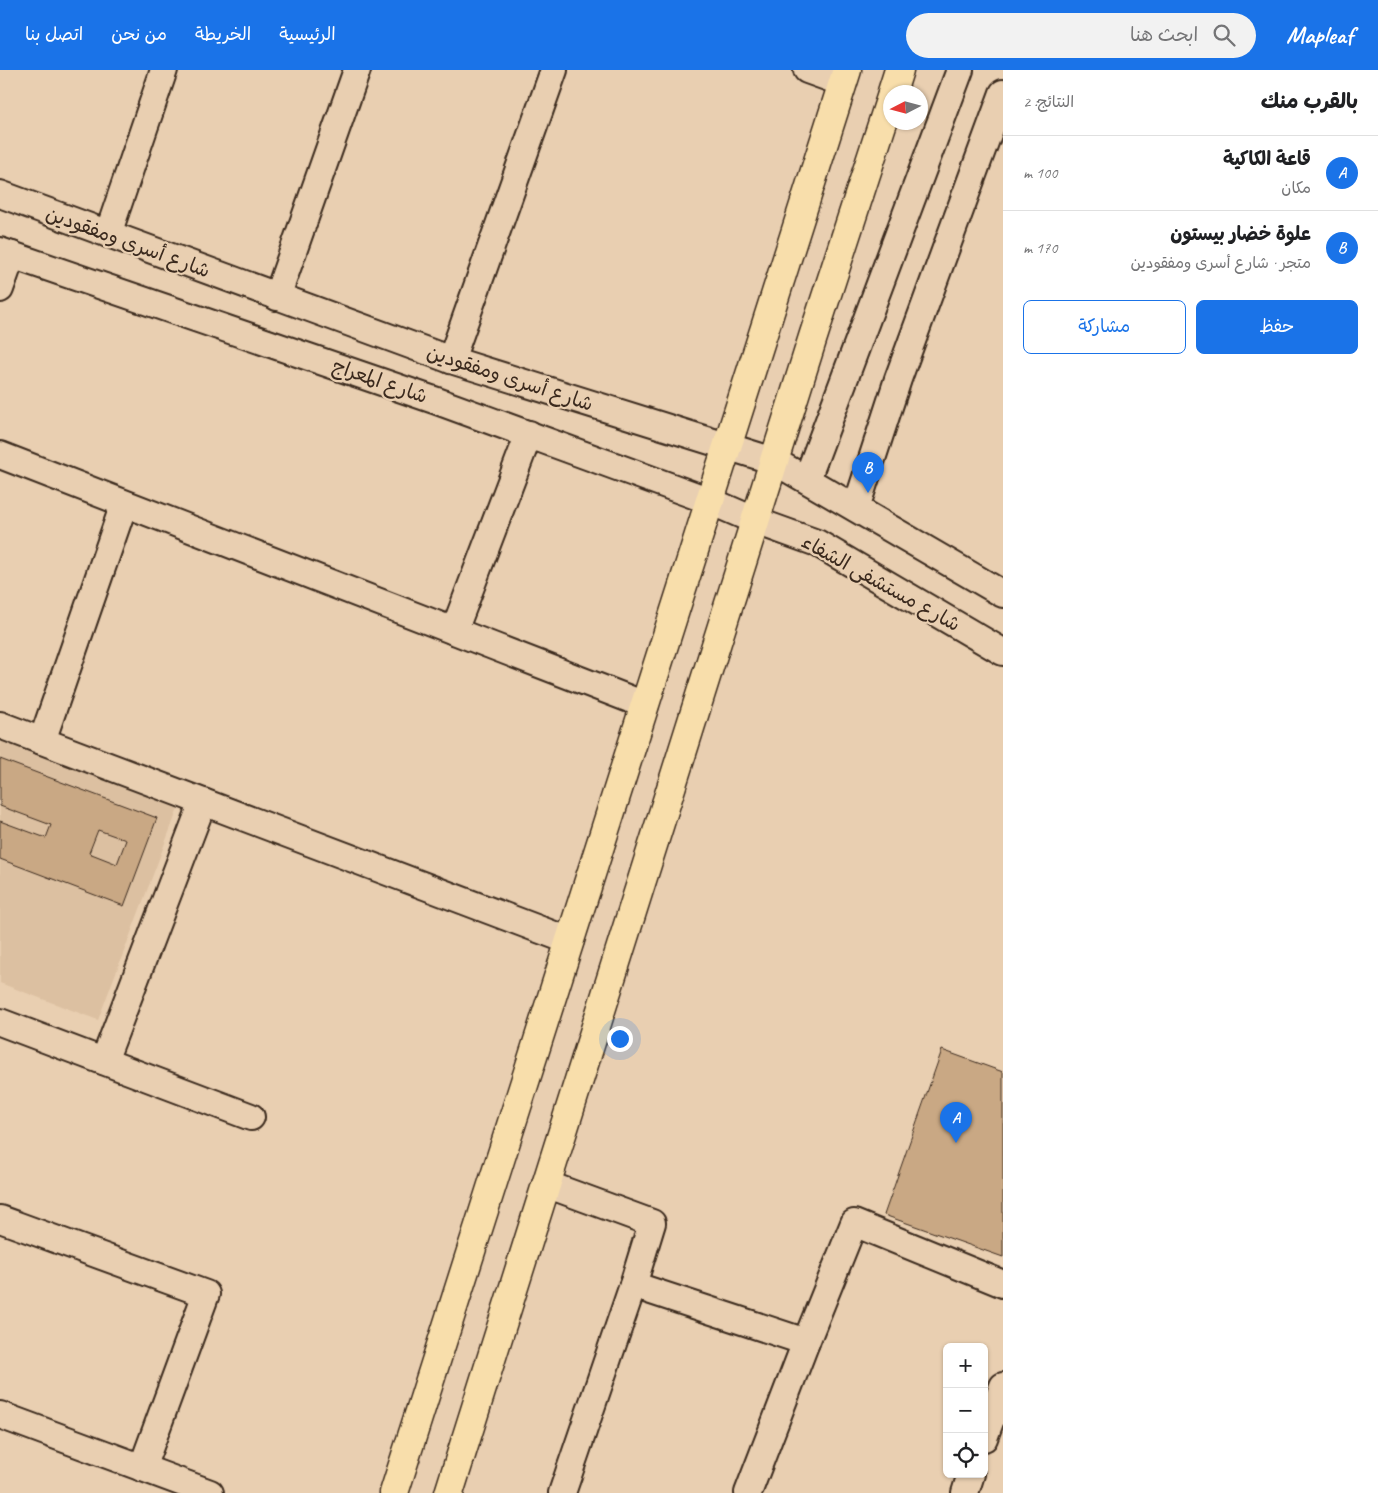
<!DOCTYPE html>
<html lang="ar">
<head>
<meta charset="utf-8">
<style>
  body { margin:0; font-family:Caveat,"Playpen Sans Arabic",sans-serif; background:#f2f2f2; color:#202124; direction:rtl }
  .controls { position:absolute; right:15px; bottom:15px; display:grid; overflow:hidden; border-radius:8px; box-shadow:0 1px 4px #0004 }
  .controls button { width:45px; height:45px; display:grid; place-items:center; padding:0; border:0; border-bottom:1px solid #e0e0e0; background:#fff; color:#202124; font:25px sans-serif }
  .compass { position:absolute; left:883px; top:15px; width:45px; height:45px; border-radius:50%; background:#fff; box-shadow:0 1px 4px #0004; rotate:264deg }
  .you { position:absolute; left:619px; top:968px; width:18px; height:18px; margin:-12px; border:4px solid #fff; border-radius:50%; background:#1a73e8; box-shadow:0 0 0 8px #1a73e833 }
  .badge { display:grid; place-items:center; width:32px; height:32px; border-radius:50%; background:#1a73e8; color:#fff; font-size:16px; font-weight:700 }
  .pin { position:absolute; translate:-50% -41px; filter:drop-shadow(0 1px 2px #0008) }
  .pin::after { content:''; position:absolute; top:26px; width:18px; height:15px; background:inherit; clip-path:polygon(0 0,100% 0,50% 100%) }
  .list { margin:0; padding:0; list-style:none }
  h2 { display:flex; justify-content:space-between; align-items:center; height:65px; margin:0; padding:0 20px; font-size:21px }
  h2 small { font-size:16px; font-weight:400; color:#757577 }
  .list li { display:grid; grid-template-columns:32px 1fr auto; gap:15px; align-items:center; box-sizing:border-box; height:75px; padding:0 20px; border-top:1px solid #e0e0e0 }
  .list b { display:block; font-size:19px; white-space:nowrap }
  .list p { margin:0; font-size:16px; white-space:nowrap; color:#757577 }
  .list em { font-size:16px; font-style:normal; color:#757577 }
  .actions { display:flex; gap:10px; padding:15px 20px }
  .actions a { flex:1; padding:11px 0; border:1px solid #1a73e8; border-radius:8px; text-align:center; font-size:18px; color:#1a73e8 }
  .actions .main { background:#1a73e8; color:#fff }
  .icon { flex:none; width:28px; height:28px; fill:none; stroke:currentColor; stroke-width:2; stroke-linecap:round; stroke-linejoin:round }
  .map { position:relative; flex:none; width:1003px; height:1423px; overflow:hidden; direction:ltr }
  header { display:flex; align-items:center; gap:30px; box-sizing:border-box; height:70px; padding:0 25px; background:#1a73e8; color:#fff }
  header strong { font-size:24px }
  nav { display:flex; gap:28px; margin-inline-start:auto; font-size:18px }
  .search { width:350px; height:45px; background:#f2f2f2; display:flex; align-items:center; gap:12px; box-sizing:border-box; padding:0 18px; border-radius:28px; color:#757577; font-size:19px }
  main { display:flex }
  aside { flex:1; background:#fff }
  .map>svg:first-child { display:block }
</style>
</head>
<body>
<header>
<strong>Mapleaf</strong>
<div class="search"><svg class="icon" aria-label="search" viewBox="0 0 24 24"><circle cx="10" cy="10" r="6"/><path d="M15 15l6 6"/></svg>ابحث هنا</div>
<nav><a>الرئيسية</a><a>الخريطة</a><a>من نحن</a><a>اتصل بنا</a></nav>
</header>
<main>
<aside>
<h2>بالقرب منك<small>النتائج: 2</small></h2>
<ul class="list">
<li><span class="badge">A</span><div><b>قاعة الكاكية</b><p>مكان</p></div><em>100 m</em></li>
<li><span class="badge">B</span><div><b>علوة خضار بيستون</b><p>متجر · شارع أسرى ومفقودين</p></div><em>170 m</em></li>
</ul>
<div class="actions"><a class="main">حفظ</a><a>مشاركة</a></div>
</aside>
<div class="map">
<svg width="1003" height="1423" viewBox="0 0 1003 1423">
  <rect width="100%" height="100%" fill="#e9cfb1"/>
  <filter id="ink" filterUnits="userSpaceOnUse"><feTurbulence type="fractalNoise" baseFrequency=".02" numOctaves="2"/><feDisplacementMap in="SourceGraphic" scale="10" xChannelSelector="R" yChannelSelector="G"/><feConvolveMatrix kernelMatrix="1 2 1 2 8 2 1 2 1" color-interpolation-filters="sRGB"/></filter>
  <g filter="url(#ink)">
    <!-- built -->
    <path fill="#dcc0a1" d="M0,669L179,736L98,950L0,913Z"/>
    <!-- building -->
    <g fill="#c9a884" stroke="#3b2a1e" fill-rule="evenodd">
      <path d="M0,689L157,748L124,836L0,789V751L46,768L51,755L0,736ZM98,760L126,770L117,794L89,783Z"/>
      <path d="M942,980L1003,1002V1187L884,1145Z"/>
    </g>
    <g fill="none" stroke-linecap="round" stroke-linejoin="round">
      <defs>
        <g id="minor">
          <path d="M807,0L843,13"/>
          <path d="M0,124L451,290L774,391L1003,524"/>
          <path d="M108,164L164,0"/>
          <path d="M0,181L437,331L710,431L756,451L817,473L1003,582"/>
          <path d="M0,219L12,185"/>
          <path d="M277,227L357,0"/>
          <path d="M451,290L554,0"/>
          <path d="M0,385L645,635"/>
          <path d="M807,409L960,0"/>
          <path d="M856,438L898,309L1003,23"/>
          <path d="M454,561L529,364"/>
          <path d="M0,655L570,871"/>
          <path d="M42,671L124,434"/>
          <path d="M0,952L251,1047"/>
          <path d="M104,991L203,732"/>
          <path d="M546,1114L652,1153L633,1215L562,1423"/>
          <path d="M0,1149L206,1224L142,1398"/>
          <path d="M633,1215L806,1272"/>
          <path d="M0,1345L210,1423"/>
          <path d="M984,1368L1003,1316"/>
          <path d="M748,1423L806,1272L854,1153L1003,1214"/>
          <path d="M965,1423L971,1404"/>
        </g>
        <g id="major">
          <path d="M892,22L899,0"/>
          <path d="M394,1423L847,0"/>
          <path d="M449,1423L813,267L891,27"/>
        </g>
      </defs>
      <!-- minor casing -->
      <use href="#minor" stroke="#3b2a1e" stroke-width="30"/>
      <!-- major casing -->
      <use href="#major" stroke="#3b2a1e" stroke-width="31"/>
      <!-- minor -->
      <use href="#minor" stroke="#e9cfb1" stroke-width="26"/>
      <!-- major -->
      <use href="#major" stroke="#f8deab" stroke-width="28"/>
    </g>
  </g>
  <g text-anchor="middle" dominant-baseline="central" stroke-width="4.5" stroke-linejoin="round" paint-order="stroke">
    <!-- street labels -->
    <g font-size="20" fill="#3b2a1e" stroke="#e9cfb1">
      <text transform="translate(128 172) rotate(20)">شارع أسرى ومفقودين</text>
      <text transform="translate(510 308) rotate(18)">شارع أسرى ومفقودين</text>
      <text transform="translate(380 311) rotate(19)">شارع المعراج</text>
      <text transform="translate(881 513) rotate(29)">شارع مستشفى الشفاء</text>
    </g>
  </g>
</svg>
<div class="controls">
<button>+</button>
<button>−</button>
<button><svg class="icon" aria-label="locate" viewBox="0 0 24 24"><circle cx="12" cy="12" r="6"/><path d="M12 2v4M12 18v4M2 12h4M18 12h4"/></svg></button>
</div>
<svg class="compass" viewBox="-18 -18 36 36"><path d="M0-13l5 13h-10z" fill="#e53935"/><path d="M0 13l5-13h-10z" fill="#757577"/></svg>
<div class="you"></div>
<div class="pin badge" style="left:956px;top:1073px">A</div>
<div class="pin badge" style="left:868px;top:423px">B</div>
</div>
</main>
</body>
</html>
